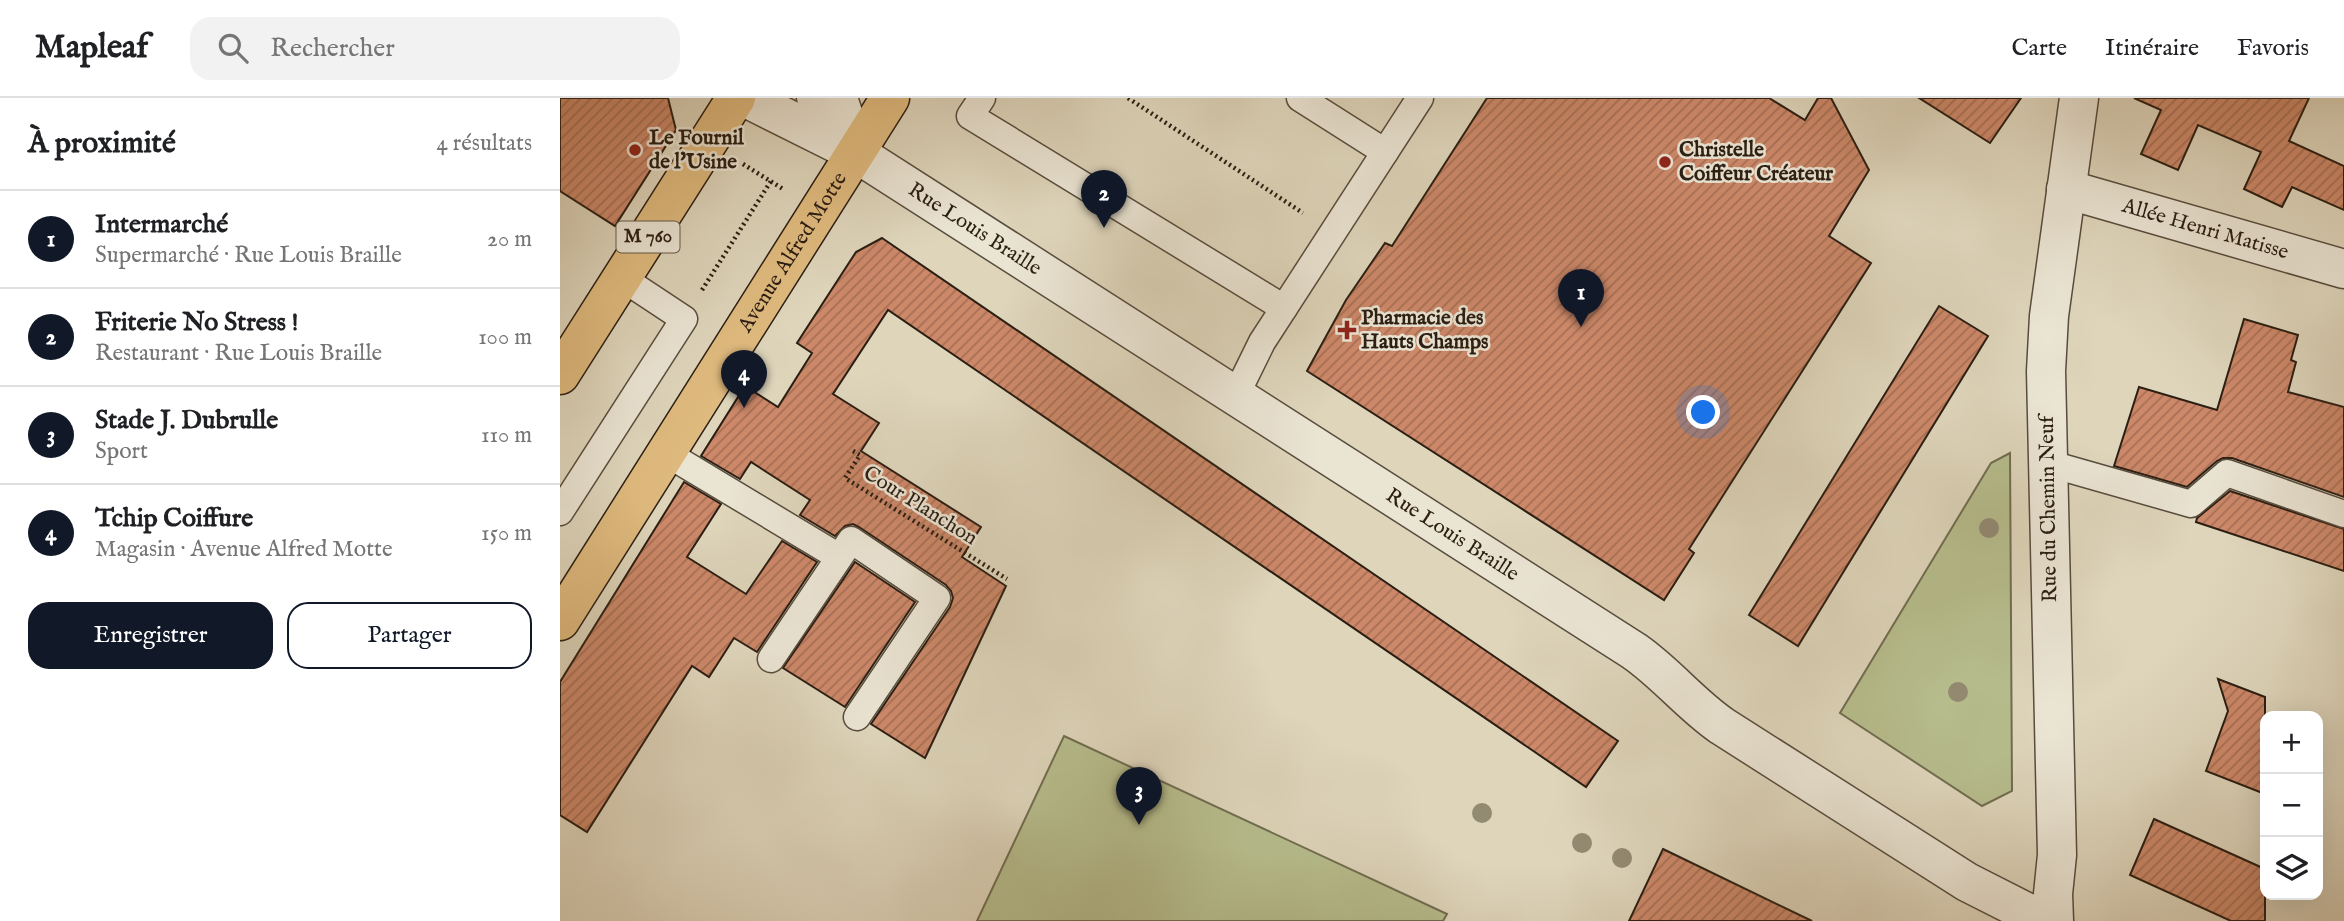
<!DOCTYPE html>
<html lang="fr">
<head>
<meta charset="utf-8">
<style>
  body { margin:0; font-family:"IM FELL English",serif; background:#f2f2f2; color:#202124 }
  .controls { position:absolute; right:21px; bottom:21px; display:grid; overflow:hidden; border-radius:14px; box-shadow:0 7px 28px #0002 }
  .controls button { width:63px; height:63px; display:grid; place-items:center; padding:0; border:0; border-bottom:2px solid #e0e0e0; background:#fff; color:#202124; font:35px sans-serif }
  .you { position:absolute; left:1144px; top:315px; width:24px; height:24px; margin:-18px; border:5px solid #fff; border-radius:50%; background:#1a73e8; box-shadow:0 0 0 10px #1a73e833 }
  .badge { display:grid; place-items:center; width:46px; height:46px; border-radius:50%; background:#111827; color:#fff; font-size:23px; font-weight:700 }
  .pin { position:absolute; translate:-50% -58px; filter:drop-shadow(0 2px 4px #0008) }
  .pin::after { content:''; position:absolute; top:37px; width:24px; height:21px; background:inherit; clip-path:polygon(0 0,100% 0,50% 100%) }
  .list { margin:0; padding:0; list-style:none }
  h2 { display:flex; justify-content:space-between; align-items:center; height:91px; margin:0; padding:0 28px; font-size:30px }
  h2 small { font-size:23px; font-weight:400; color:#757577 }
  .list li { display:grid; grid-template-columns:46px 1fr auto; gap:21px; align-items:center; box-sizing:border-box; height:98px; padding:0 28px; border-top:2px solid #e0e0e0 }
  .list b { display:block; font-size:26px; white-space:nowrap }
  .list p { margin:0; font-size:23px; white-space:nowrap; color:#757577 }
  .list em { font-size:23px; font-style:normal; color:#757577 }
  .actions { display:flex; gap:14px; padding:21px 28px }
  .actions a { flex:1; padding:16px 0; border:2px solid #111827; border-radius:21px; text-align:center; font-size:24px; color:#111827 }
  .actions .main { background:#111827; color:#fff }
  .icon { flex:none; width:38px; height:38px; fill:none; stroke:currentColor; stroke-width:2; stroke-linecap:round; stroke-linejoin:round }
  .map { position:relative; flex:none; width:1784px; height:823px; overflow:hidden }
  header { display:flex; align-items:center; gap:42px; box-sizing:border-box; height:98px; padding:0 35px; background:#fff; border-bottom:2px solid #e0e0e0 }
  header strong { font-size:33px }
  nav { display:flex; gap:38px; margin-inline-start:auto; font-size:24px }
  .search { width:490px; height:63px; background:#f2f2f2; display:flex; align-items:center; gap:18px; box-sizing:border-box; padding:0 24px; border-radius:21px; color:#757577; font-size:26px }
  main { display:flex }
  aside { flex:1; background:#fff }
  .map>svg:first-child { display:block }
</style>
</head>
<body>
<header>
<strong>Mapleaf</strong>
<div class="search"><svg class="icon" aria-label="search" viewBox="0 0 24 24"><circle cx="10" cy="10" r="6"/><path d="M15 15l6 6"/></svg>Rechercher</div>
<nav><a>Carte</a><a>Itinéraire</a><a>Favoris</a></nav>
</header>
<main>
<aside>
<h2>À proximité<small>4 résultats</small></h2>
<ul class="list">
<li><span class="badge">1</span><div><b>Intermarché</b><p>Supermarché · Rue Louis Braille</p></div><em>20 m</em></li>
<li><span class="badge">2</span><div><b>Friterie No Stress !</b><p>Restaurant · Rue Louis Braille</p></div><em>100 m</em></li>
<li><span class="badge">3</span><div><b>Stade J. Dubrulle</b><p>Sport</p></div><em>110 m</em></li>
<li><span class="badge">4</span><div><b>Tchip Coiffure</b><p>Magasin · Avenue Alfred Motte</p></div><em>150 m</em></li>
</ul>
<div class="actions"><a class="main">Enregistrer</a><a>Partager</a></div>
</aside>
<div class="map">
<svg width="1784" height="823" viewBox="0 0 1784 823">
  <defs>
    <pattern id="building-hatch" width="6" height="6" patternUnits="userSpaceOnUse" patternTransform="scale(1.75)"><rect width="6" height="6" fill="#cc8869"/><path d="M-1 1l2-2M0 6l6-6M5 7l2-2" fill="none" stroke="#a66f55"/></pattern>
  </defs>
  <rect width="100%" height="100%" fill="#ded5bb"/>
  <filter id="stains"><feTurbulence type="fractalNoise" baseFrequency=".00286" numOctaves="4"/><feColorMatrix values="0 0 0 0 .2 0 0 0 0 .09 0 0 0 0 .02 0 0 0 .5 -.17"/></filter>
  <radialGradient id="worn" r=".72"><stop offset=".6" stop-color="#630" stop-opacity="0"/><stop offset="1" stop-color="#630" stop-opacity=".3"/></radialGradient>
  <!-- grass -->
  <g fill="#b6bc8c" stroke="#706d50" stroke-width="2">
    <path d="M1450,355L1452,693L1422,708L1280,615L1431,365Z"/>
    <path d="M504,638L887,816L883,823H417Z"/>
  </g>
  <!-- building -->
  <g fill="url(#building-hatch)" stroke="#2b1e13" stroke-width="2">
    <path d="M0,0H108L116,32L55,128L0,93Z"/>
    <path d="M927,0H1209L1245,22L1258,0H1271L1309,72L1269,138L1311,165L1129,451L1134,455L1104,502L747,273L786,202L825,145L832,148Z"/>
    <path d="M1359,0H1461L1430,45Z"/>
    <path d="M1574,0H1749L1729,43L1784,68V112L1732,89L1722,109L1684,91L1701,54L1638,27L1618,72L1581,56L1601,12Z"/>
    <path d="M322,140L1058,643L1026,689L328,212L273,296L319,325L301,353L421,429L402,459L446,488L365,660L311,626L390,509L393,500L391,493L386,487L299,429L293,426L285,428L275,438L240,417L250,402L191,364L180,381L141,358L185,288L218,309L252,255L237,245L296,154Z"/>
    <path d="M1379,208L1428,238L1238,548L1189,517Z"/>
    <path d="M1684,221L1738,237L1731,262L1736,264L1728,294L1784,309V399L1672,360H1663L1657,363L1627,389L1554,368L1579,289L1657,312Z"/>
    <path d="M124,384L161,406L127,459L186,496L222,443L257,464L197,554L174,540L149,579L132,568L27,734L0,717V584Z"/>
    <path d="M1670,393L1784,431V473L1636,424L1637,420Z"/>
    <path d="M295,464L355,504L285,609L223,570Z"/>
    <path d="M1658,581L1705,599V696L1646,673L1668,613Z"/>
    <path d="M1594,721L1705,771V823H1671L1570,777Z"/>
    <path d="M1103,751L1252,823H1069Z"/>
  </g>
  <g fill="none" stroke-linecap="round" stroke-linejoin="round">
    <defs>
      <g id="service">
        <path d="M250,0L285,43"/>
        <path d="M422,0L410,18L724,210"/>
        <path d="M740,0L825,54"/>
        <path d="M675,299L702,244L860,0"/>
        <path d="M106,355L279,459"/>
        <path d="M1487,365L1631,406L1667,375L1784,416"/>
        <path d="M0,414L124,221L62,180"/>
        <path d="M211,561L291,442L377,500L297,619"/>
      </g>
      <g id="minor">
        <path id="s1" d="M186,0L296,55L1074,553C1106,575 1130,606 1162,628L1407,784L1484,823"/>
        <path d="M278,0L296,55"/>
        <path id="s2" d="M1506,91L1784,171"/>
        <path d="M1494,823L1493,796L1497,757L1486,273L1489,218L1519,0"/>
      </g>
      <g id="primary">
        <path d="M0,277L176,0"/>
        <path id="s3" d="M0,523L330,0"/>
      </g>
    </defs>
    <!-- service casing -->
    <use href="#service" stroke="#584c3d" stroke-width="29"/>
    <!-- minor casing -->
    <use href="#minor" stroke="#584c3d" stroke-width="41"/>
    <!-- primary casing -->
    <use href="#primary" stroke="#2b1e13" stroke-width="41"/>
    <!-- path -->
    <g stroke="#2b1e13" stroke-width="4.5" stroke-dasharray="2 3.5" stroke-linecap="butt">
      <path d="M568,0L743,115"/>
      <path d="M183,66L223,91"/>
      <path d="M142,192L211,83"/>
      <path d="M293,353L300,357L285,380L447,481"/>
    </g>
    <!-- service -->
    <use href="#service" stroke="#eae4d3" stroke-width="26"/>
    <!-- minor -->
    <use href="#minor" stroke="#eae4d3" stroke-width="38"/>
    <!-- primary -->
    <use href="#primary" stroke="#dfba7e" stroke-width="38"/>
  </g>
  <!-- trees -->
  <g fill="#938a72">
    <circle cx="1429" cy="430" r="10"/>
    <circle cx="1398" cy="594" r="10"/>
    <circle cx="922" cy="715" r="10"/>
    <circle cx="1022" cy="745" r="10"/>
    <circle cx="1062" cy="760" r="10"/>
  </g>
  <!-- markers -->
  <g fill="#8f2418" stroke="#eae4d3" stroke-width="2.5">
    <circle cx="75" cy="52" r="7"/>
    <circle cx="1105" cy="64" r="7"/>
    <path d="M783.5 221.5h7v7h7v7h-7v7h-7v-7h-7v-7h7z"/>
  </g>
  <g text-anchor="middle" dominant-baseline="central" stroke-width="5" stroke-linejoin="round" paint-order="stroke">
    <!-- shield labels -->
    <rect fill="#eae4d3" stroke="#64594d" stroke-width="2" x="56.5" y="123.5" width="63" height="31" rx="5"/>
    <g font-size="19" font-weight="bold" fill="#2b1e13">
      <text x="88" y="139">M 760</text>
    </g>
    <!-- poi labels -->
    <g font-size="21" font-weight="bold" fill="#2b1e13" stroke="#eae4d3" text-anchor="start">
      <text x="89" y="40">Le Fournil<tspan x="89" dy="24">de l'Usine</tspan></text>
      <text x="1119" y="52">Christelle<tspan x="1119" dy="24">Coiffeur Créateur</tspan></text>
      <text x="801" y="220">Pharmacie des<tspan x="801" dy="24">Hauts Champs</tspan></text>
    </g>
    <!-- street labels -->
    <g font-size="21" fill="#2b1e13" stroke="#eae4d3">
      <text stroke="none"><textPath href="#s1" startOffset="264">Rue Louis Braille</textPath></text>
      <text stroke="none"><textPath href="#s2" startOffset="145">Allée Henri Matisse</textPath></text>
      <text stroke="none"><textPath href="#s3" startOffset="436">Avenue Alfred Motte</textPath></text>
      <text transform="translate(360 408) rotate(32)">Cour Planchon</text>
      <text transform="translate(1489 411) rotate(-91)">Rue du Chemin Neuf</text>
      <text stroke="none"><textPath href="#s1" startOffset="831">Rue Louis Braille</textPath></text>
    </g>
  </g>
  <rect width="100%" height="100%" filter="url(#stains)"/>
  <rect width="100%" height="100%" fill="url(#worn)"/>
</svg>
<div class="controls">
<button>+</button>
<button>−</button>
<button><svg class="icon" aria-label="layers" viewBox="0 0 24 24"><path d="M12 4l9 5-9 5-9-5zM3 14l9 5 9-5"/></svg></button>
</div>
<div class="you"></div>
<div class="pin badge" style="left:1021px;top:229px">1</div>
<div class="pin badge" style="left:544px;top:130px">2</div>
<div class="pin badge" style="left:579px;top:727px">3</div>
<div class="pin badge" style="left:184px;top:310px">4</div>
</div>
</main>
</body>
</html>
